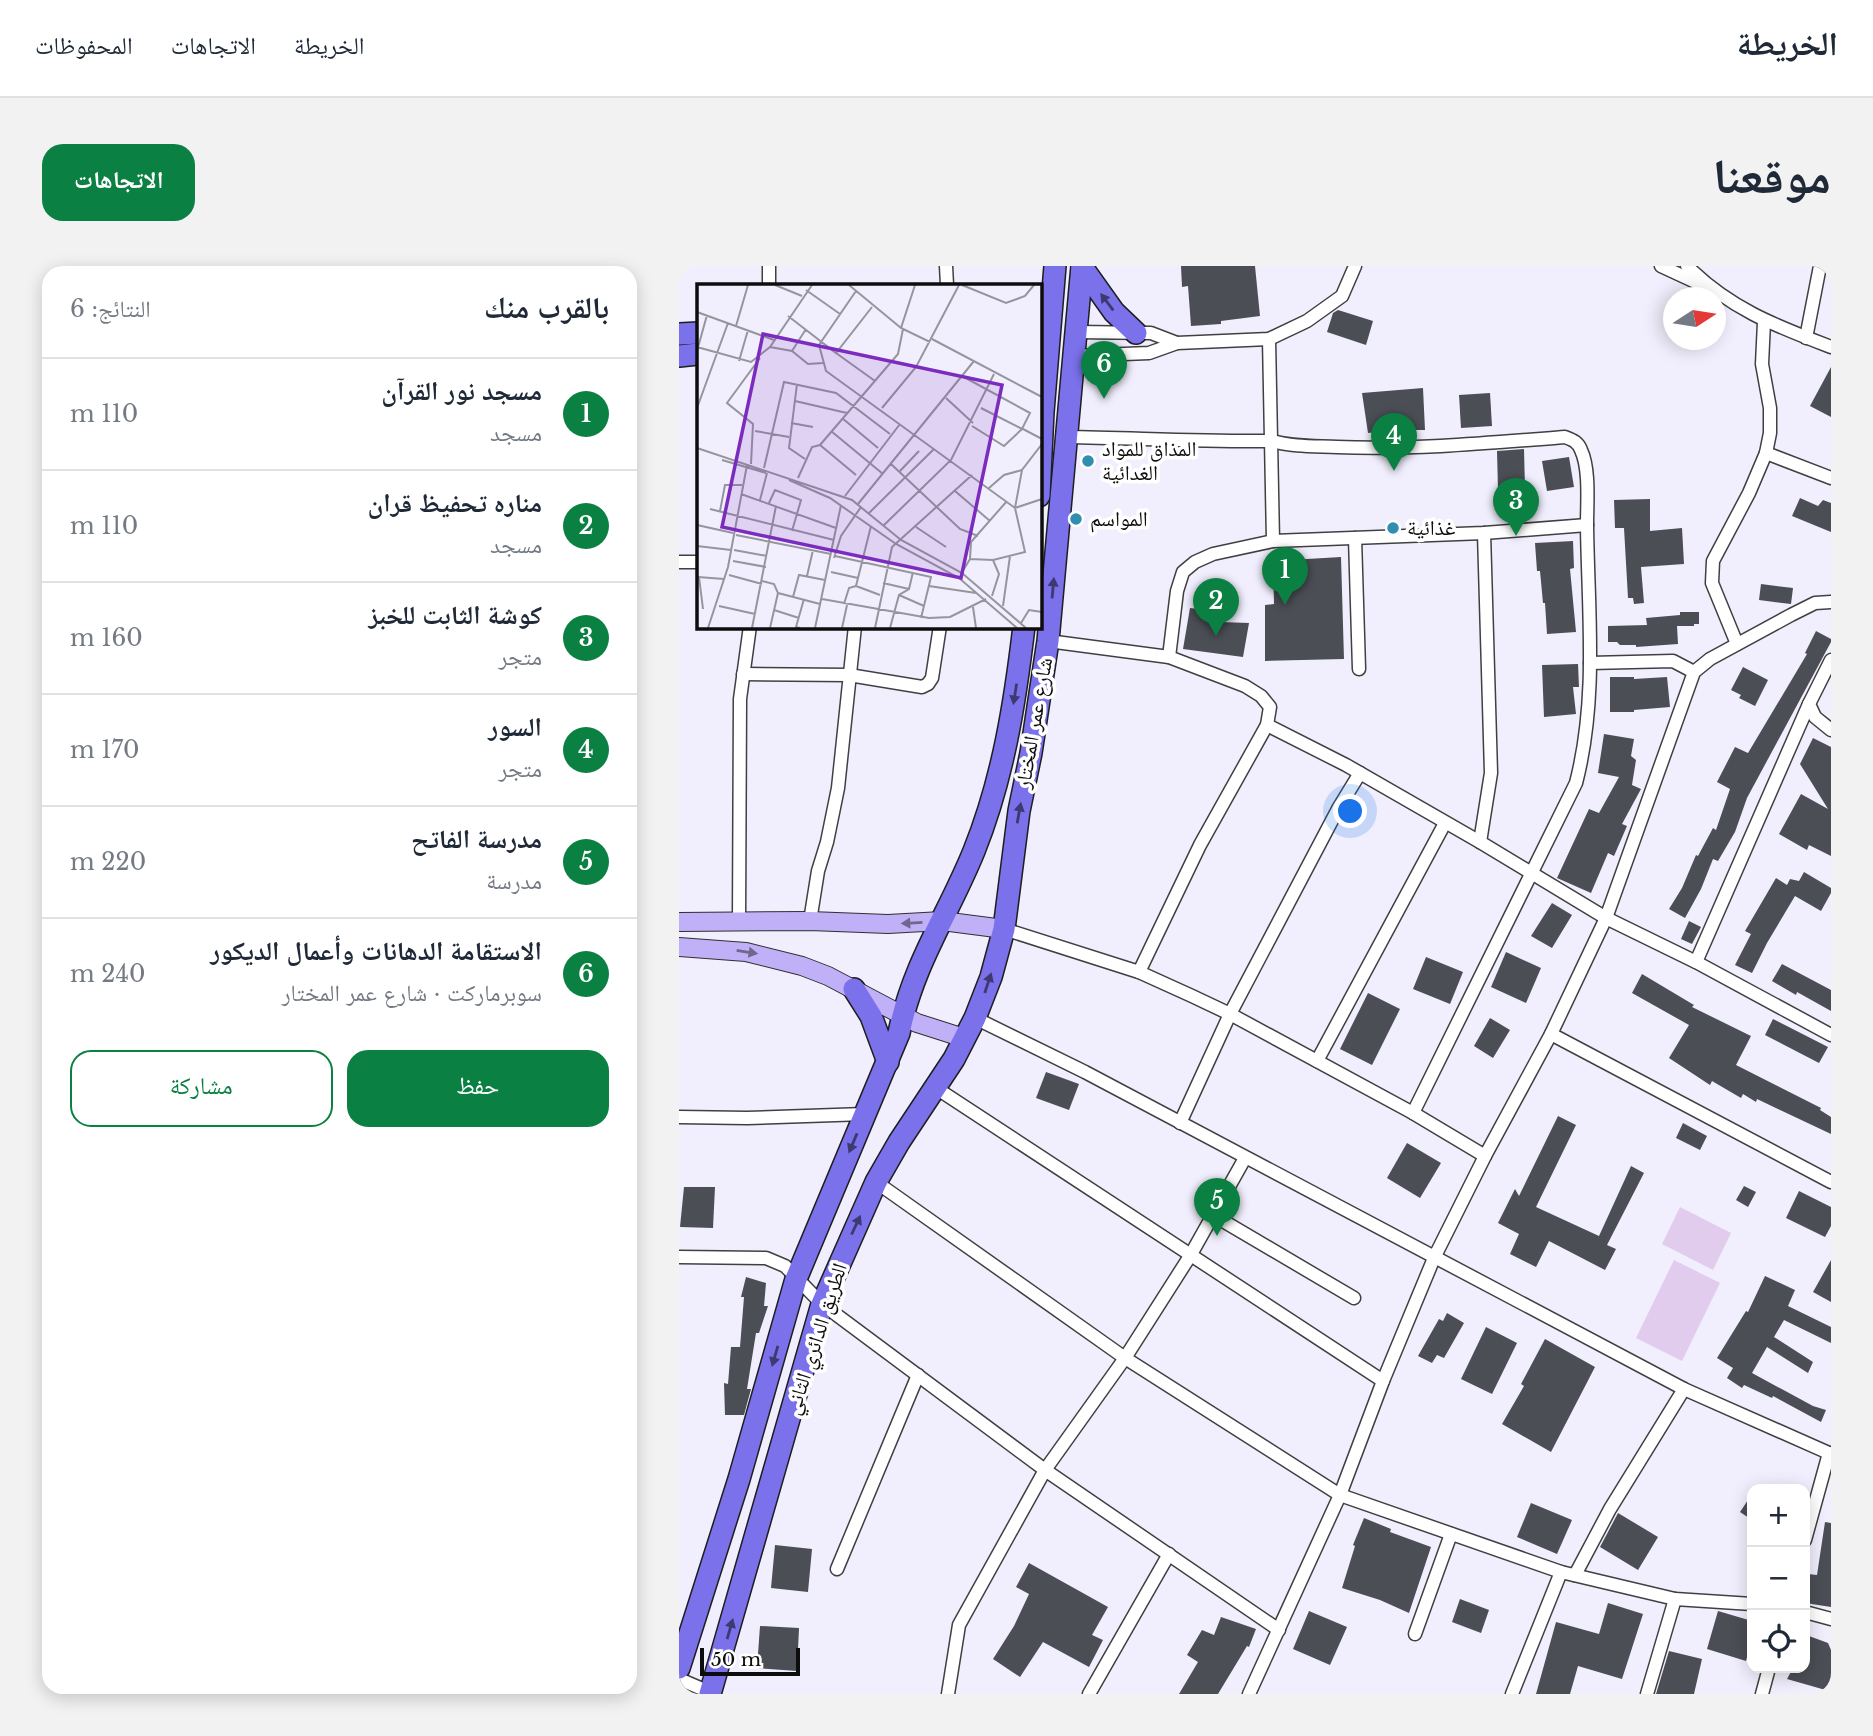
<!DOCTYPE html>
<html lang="ar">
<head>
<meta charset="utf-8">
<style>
  body { margin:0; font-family:"Libre Baskerville","Noto Naskh Arabic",serif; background:#f2f2f3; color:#1f2937; direction:rtl }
  .controls { position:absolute; right:21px; bottom:21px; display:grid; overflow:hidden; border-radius:14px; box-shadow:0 4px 18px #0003 }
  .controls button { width:63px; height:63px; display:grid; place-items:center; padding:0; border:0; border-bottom:2px solid #e0e1e3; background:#fff; color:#1f2937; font:35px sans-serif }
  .compass { position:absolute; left:984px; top:21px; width:63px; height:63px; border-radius:50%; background:#fff; box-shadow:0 4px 18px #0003; rotate:78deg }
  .scale { position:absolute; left:21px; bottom:18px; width:100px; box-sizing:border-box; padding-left:7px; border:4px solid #0d0d0d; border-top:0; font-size:19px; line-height:24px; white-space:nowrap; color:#0d0d0d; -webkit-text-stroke:5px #fff; paint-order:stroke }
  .you { position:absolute; left:672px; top:546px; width:24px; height:24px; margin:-18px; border:5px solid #fff; border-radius:50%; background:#1a73e8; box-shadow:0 0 0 10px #1a73e833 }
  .badge { display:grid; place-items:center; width:46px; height:46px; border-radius:50%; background:#0b8043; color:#fff; font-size:23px; font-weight:700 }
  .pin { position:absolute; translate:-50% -58px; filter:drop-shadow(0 2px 4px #0008) }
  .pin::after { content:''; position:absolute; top:37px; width:24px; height:21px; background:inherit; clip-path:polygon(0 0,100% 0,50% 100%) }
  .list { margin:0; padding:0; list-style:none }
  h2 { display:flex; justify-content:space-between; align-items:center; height:91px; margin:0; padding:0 28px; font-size:30px }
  h2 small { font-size:23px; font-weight:400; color:#747a83 }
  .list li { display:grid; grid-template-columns:46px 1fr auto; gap:21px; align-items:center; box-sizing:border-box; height:112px; padding:0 28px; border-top:2px solid #e0e1e3 }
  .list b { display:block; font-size:26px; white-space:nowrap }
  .list p { margin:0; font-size:23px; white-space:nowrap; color:#747a83 }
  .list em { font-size:23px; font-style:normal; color:#747a83 }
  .actions { display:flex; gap:14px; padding:21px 28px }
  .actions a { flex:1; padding:16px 0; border:2px solid #0b8043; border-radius:21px; text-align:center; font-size:24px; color:#0b8043 }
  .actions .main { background:#0b8043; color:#fff }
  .icon { flex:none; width:38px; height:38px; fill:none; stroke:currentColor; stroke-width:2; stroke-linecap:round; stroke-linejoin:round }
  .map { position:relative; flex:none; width:1152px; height:1428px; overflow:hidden; direction:ltr; border-radius:21px }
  header { display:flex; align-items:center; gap:42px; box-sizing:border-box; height:98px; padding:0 35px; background:#fff; border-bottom:2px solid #e0e1e3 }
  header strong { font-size:33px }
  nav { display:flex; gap:38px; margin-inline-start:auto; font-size:24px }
  .intro { display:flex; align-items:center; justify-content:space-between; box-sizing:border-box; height:168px; padding:0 42px }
  h1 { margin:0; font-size:49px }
  .button { padding:18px 32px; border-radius:21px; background:#0b8043; color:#fff; font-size:24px; font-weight:700 }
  main { display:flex; gap:42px; padding:0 42px }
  aside { flex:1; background:#fff; border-radius:21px; box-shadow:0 4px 18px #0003 }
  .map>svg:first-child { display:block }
</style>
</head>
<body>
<header>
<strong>الخريطة</strong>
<nav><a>الخريطة</a><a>الاتجاهات</a><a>المحفوظات</a></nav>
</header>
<div class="intro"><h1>موقعنا</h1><a class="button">الاتجاهات</a></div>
<main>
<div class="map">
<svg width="1152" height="1428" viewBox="0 0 1152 1428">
  <rect width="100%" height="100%" fill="#f1effd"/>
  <!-- pitch -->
  <g fill="#e2cced">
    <path d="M1001,941L1052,967L1034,1004L983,978Z"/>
    <path d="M995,994L1041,1017L1003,1095L957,1072Z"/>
  </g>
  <!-- building -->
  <g fill="#4b4e55">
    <path d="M502,0H576L581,50L542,55V58L512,60L509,20L503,21Z"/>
    <path d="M659,44L694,55L687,79L648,66L654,47Z"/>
    <path d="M1152,101V151L1131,140Z"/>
    <path d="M744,122L746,164H718L689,167L683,127Z"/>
    <path d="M811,127L813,160L782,162L780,129Z"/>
    <path d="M845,183L846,223L819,224L818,185Z"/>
    <path d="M890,191L895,221L868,225L863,195Z"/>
    <path d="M1121,232L1139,240L1144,234L1152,237V266L1113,250Z"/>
    <path d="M971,233V265L1003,262L1005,298L962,301L965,337L955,338L954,332H949L945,262H936L935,234Z"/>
    <path d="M894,275L895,302L891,303L897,366L868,368L866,337H864L861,305H858L856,277Z"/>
    <path d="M662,291L665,393L586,395V339L595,338L594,295Z"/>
    <path d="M1082,318L1114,322L1112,338L1080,334Z"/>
    <path d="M511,342L543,346L542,356L570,357L564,391L504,383Z"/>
    <path d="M1001,346H1020V358H1015V360H998L999,378L957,381V379H941L938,376H929V360L968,359L967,352L1001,349Z"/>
    <path d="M1137,365L1152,373V376L1068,532L1056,566L1039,595L1034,593L1022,623L1006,652L990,643L1003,622L1017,589L1019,590L1034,562L1037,564L1051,523L1038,516L1056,481L1069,487L1128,388L1126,387Z"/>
    <path d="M899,398L900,421H894L897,448L865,451L863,399Z"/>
    <path d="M1064,401L1089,414L1076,440L1060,432L1062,429L1052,424Z"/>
    <path d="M931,411H955V413L988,411L991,441L955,444V446H931Z"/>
    <path d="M925,468L955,473L952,490L957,494L953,519L962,523L943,558L948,560L935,590L929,587L912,627L878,612L910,543L920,547L940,511L919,507Z"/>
    <path d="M1134,472L1152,481V590L1130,579L1128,584L1100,568L1122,528L1149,543L1121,498Z"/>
    <path d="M1125,606L1152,622V627L1142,645L1116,630L1088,677L1073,707L1056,699L1072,668L1066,665L1097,612L1108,619L1111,613L1120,615Z"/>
    <path d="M873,637L893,649L873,682L852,670Z"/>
    <path d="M1010,655L1022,661L1013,678L1002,673Z"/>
    <path d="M827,686L862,702L847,737L812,721Z"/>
    <path d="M747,691L784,706L771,738L734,723Z"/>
    <path d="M1103,698L1152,724V745L1118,726L1117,729L1093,715Z"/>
    <path d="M963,708L1015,739L1013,741L1072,770L1057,799L1142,842L1141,844L1152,851V868L1078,833L1077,836L1064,828L1062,832L1033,815L1031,819L990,792L1010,759L953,727Z"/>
    <path d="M689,727L721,743L693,799L661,783Z"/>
    <path d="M811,752L831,764L814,792L795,780Z"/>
    <path d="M1094,753L1149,781L1140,797L1086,769Z"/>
    <path d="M367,806L400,818L390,844L357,832Z"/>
    <path d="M879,850L897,859L857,941L920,970L952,900L965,907L928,979L937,983L926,1004L870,975L857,1001L831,988L840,968L819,957L836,923L840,930Z"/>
    <path d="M1004,857L1028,870L1021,884L997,872Z"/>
    <path d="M728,877L762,897L741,932L708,912Z"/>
    <path d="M1065,920L1077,926L1069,941L1057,934Z"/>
    <path d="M5,921H36L34,962L1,961Z"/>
    <path d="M1120,925L1152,941V960L1146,971L1107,952Z"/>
    <path d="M1152,994V1036L1134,1026Z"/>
    <path d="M1086,1010L1116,1024L1109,1040L1152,1061V1077L1105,1054L1095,1071L1134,1096L1129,1107L1088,1081L1073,1107L1134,1140L1147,1144L1142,1156L1094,1130L1093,1132L1065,1119L1063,1122L1048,1112L1054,1102L1038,1092L1067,1045L1069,1046Z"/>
    <path d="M67,1011L87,1017L85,1040H89L80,1067H77L68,1123H72L65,1149H46L45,1117L49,1118L52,1081H61L65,1031H62Z"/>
    <path d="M768,1047L785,1057L765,1092L758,1089L753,1097L739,1090L760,1053L764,1055Z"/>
    <path d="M807,1061L838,1077L813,1128L782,1113Z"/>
    <path d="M866,1073L916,1101L872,1186L823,1158L845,1120L842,1118Z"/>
    <path d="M1073,1228V1254L1061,1246Z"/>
    <path d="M852,1237L893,1254L878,1288L838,1271Z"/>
    <path d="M939,1247L979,1271L959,1304L921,1281Z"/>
    <path d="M685,1252L712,1263L711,1266L752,1281L730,1347L701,1334L663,1322L676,1280L674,1279Z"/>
    <path d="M1146,1256L1152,1257V1341L1126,1337L1129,1308L1138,1309Z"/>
    <path d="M96,1279L133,1283L129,1326L92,1322Z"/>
    <path d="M350,1297L429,1341L413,1369L424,1374L410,1401L364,1376L341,1411L314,1393L335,1360L350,1328L337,1321Z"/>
    <path d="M781,1333L810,1344L802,1367L773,1356Z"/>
    <path d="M929,1337L964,1348L943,1413L899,1400L891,1428H857L877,1356L920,1368Z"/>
    <path d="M630,1345L668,1361L651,1399L614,1383Z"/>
    <path d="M1039,1345L1073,1355V1372L1067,1395L1028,1383Z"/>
    <path d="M542,1351L577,1363L570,1381L568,1380L539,1428H500L519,1396L508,1389L523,1364L535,1369Z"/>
    <path d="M81,1360L120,1362L118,1405L78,1402Z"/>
    <path d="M1130,1370L1149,1377L1152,1384V1418L1150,1425L1108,1413L1114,1402H1126V1378Z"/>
    <path d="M990,1385L1023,1393L1015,1428H977Z"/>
  </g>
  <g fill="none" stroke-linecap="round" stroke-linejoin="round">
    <defs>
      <g id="minor">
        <path d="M267,0L268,19"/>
        <path d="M982,0L1023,19"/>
        <path d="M1008,0C1051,43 1097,60 1152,81"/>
        <path d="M90,19V0"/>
        <path d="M398,66L472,67L498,77"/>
        <path d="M1127,72L1141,0"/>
        <path d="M590,73L594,275"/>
        <path d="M396,90L470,87L498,77L590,73L628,55L663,30L676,0"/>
        <path d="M387,171C456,172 524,176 593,175C614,181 636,180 658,181C734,184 810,177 886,171C894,174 899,176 902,184C911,203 908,237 908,259C909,345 919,432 897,517L734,847"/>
        <path d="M1087,187L1152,212"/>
        <path d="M676,272L680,403"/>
        <path d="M0,296H19"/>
        <path d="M369,375L490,391L566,420L582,430L591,441L588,459L667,499L801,576L927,652L1017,696L1152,769"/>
        <path d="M1058,378L1033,317L1034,295L1070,227L1087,187L1091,167V142L1083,98L1085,56"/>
        <path d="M490,391L498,325L504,306L516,296L534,288L594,275L805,267L908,259"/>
        <path d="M1152,394L1130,438L1136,451L1152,464"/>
        <path d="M911,397L994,395L1015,406"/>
        <path d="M64,408L170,409L243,421L249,418L253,412L261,360"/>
        <path d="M801,576L812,507L805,267"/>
        <path d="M131,655L139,605L148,576L159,522L176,360"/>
        <path d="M60,656L61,433L71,360"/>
        <path d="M325,663L460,706L513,730L551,748L734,847L806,890"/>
        <path d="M1017,696L1130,438"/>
        <path d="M460,706L521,579L588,459"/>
        <path d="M296,752L406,806L1005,1123L1152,1188"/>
        <path d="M872,768L1152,916"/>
        <path d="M638,795L766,557"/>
        <path d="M257,822L704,1115"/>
        <path d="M0,851L68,852L186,848"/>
        <path d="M501,857L551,748L659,543L681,507"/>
        <path d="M197,916L446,1092L661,1229L882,1306L996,1333L1073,1338"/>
        <path d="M534,949L675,1032"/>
        <path d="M0,991L87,992L106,1000L143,1038L366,1204L600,1364"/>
        <path d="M1126,1274L1150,1187"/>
        <path d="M158,1303L239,1109"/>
        <path d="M896,1309L931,1243L1005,1123"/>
        <path d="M1126,1346L1152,1353"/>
        <path d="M736,1368L772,1268"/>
        <path d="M0,1413L35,1428"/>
        <path d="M269,1428L280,1359L366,1204L446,1092L511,990L566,892"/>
        <path d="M410,1428L490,1288"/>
        <path d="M570,1428L661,1229L704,1115L755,992L806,890L872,768L927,652L1015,406L1031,393L1112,349L1136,337L1152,336"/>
        <path d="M833,1428L882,1306"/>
        <path d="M968,1428L996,1333"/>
        <path d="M1083,1428L1090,1402"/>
      </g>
      <g id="secondary">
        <path d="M0,656L131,655L209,658L263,655L325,663"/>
        <path d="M0,681L67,686L123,700L149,710L238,757L285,772"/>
      </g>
      <g id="primary">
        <path d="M403,1L435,46L457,67"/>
        <path d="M0,68L19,67"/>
        <path d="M0,90L19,88"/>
        <path d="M360,230L364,146L376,0"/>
        <path d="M175,723L192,750L209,796"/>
        <path d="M0,1402L60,1213L117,1013L220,767C234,698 269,649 295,585C324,513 336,437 345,360"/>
        <path d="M31,1428L143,1038L197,916L220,876L275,793L296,752L312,711L325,663L340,545L352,487L369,375L403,0"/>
      </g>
    </defs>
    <!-- minor casing -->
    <use href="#minor" stroke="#404040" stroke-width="15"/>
    <!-- secondary casing -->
    <use href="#secondary" stroke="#2f2f2f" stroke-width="20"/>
    <!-- primary casing -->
    <use href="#primary" stroke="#1e1e1e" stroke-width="24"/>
    <!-- minor -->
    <use href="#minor" stroke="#fff" stroke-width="12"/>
    <!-- secondary -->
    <use href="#secondary" stroke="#bfb0f7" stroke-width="18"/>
    <!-- primary -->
    <use href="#primary" stroke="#7a71eb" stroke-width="21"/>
  </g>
  <!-- one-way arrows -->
  <defs><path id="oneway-solid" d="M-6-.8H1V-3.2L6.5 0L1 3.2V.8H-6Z" transform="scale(1.75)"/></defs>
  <g fill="#3e3a71">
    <use href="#oneway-solid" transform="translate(428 36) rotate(-127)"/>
    <use href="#oneway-solid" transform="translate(374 322) rotate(-85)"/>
    <use href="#oneway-solid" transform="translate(336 428) rotate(99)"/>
    <use href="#oneway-solid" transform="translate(340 547) rotate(-80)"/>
    <use href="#oneway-solid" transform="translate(309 717) rotate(-72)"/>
    <use href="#oneway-solid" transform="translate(174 877) rotate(113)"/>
    <use href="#oneway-solid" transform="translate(177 959) rotate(-65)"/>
    <use href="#oneway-solid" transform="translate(96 1090) rotate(106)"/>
    <use href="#oneway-solid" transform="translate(51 1363) rotate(-74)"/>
  </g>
  <g fill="#6f678e">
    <use href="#oneway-solid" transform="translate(233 657) rotate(177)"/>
    <use href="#oneway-solid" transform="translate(68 686) rotate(9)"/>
  </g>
  <!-- markers -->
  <g fill="#328eb0" stroke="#fff" stroke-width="2.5">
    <circle cx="409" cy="195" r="7"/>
    <circle cx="397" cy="253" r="7"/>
    <circle cx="714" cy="262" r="7"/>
  </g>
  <g text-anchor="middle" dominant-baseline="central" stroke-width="7" stroke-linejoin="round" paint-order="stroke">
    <!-- poi labels -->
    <g font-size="21" fill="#0d0d0d" stroke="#fff" text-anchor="start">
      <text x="423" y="183">المذاق للمواد<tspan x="423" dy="24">الغدائية</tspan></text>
      <text x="411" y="253">المواسم</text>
      <text x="728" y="262">غذائية</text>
    </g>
    <!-- street labels -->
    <g font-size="21" fill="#0d0d0d" stroke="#fff">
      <text transform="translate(355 457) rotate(-80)">شارع عمر المختار</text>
      <text transform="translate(137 1073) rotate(-72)">الطريق الدائري الثاني</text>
    </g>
  </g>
  <!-- overview -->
  <g transform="translate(18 18)">
    <rect width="345" height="345" fill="#f1effd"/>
    <path fill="none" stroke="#96959d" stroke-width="2" d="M78,1L105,12M152,1L204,44M218,1L204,44L233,58M265,1L309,19L328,12L337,1M109,6L143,30M159,7L122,61L129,87L318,224L345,215M0,28L77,56M91,32L139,69L175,23M39,42L51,1M235,55L345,113M0,63L54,78L73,63L115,1M73,63L95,67L111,80L126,79M0,67L10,31M95,67L109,45M139,69L178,97M42,77L51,46M265,92L333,129L325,145L284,124M100,100L92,164L108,175M249,114L276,139M98,117L150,129M0,124L31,39M185,124L219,83L262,1M145,134L181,164M94,139L116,143M275,142L307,162L325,145M326,145L345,155M58,147L92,153M134,147L186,190M123,161L159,191M0,164L155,216L204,256L265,289L329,344M25,176L69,189M54,180L56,140L30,119L63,74M194,180L263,245L281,252M67,184L87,98L139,109L193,150M203,187L222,167M101,194L115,163L123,161L201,70L206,45M92,196L133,214L199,260L262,294L320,344M292,204L307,191L325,186M258,207L293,237M44,210L139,244M148,212L203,140M63,216L70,189M72,219L78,206L104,216L95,247M161,220L277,77M13,225L137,256M23,227L28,201H45M172,229L237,165M0,241L36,249M186,242L254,176L297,90M219,243L249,263M39,251L134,270M0,262L34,266M37,266L70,272M138,272L234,293L224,334M137,274L144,252L164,223M273,275L296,276L328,268L318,224L325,186L345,160M36,277L69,283M134,288L161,294M264,290L273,275L274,258L310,217M32,291L65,300M110,292L116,266M1,293L27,295M2,293L6,325M65,297L77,300L81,309L73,344M186,299L212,305M159,302L183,311M232,302L279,309M81,309L123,320M202,311L227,322M295,312L302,290L296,276M96,313L102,291L128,296M125,315L232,334L253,333L289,315M147,320L152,304L159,302L174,242M22,322L58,330M306,322L313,272M276,323L279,344M77,326L102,334M324,339L332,326L345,328M11,344L31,283L50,181M55,344L79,222M103,344L99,343L107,315M118,344L144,221M145,344L150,321M178,344L195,263L275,191M193,344L202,311L212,305L216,288"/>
    <path fill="#7b2cbf" fill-opacity="0.15" stroke="#7b2cbf" stroke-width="3.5" d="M66,50L305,101L264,294L25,243Z"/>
    <rect width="345" height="345" fill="none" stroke="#0d0d0d" stroke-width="3.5"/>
  </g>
</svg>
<div class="controls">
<button>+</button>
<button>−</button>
<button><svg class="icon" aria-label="locate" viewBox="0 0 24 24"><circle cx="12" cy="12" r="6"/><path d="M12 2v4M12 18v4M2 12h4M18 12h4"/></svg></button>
</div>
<svg class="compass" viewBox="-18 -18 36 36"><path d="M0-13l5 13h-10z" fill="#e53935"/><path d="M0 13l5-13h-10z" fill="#747a83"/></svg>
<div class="scale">50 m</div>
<div class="you"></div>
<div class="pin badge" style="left:606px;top:339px">1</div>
<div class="pin badge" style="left:537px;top:370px">2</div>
<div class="pin badge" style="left:837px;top:270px">3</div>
<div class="pin badge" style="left:715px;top:205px">4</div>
<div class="pin badge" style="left:538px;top:970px">5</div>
<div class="pin badge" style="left:425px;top:133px">6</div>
</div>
<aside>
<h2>بالقرب منك<small>النتائج: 6</small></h2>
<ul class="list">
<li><span class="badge">1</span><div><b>مسجد نور القرآن</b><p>مسجد</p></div><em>110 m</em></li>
<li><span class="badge">2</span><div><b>مناره تحفيظ قران</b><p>مسجد</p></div><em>110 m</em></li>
<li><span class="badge">3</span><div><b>كوشة الثابت للخبز</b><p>متجر</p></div><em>160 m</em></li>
<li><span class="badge">4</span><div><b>السور</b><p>متجر</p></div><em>170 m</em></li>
<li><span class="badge">5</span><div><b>مدرسة الفاتح</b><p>مدرسة</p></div><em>220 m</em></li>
<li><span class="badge">6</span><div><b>الاستقامة الدهانات وأعمال الديكور</b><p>سوبرماركت · شارع عمر المختار</p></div><em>240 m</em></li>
</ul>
<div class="actions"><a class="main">حفظ</a><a>مشاركة</a></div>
</aside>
</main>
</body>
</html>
